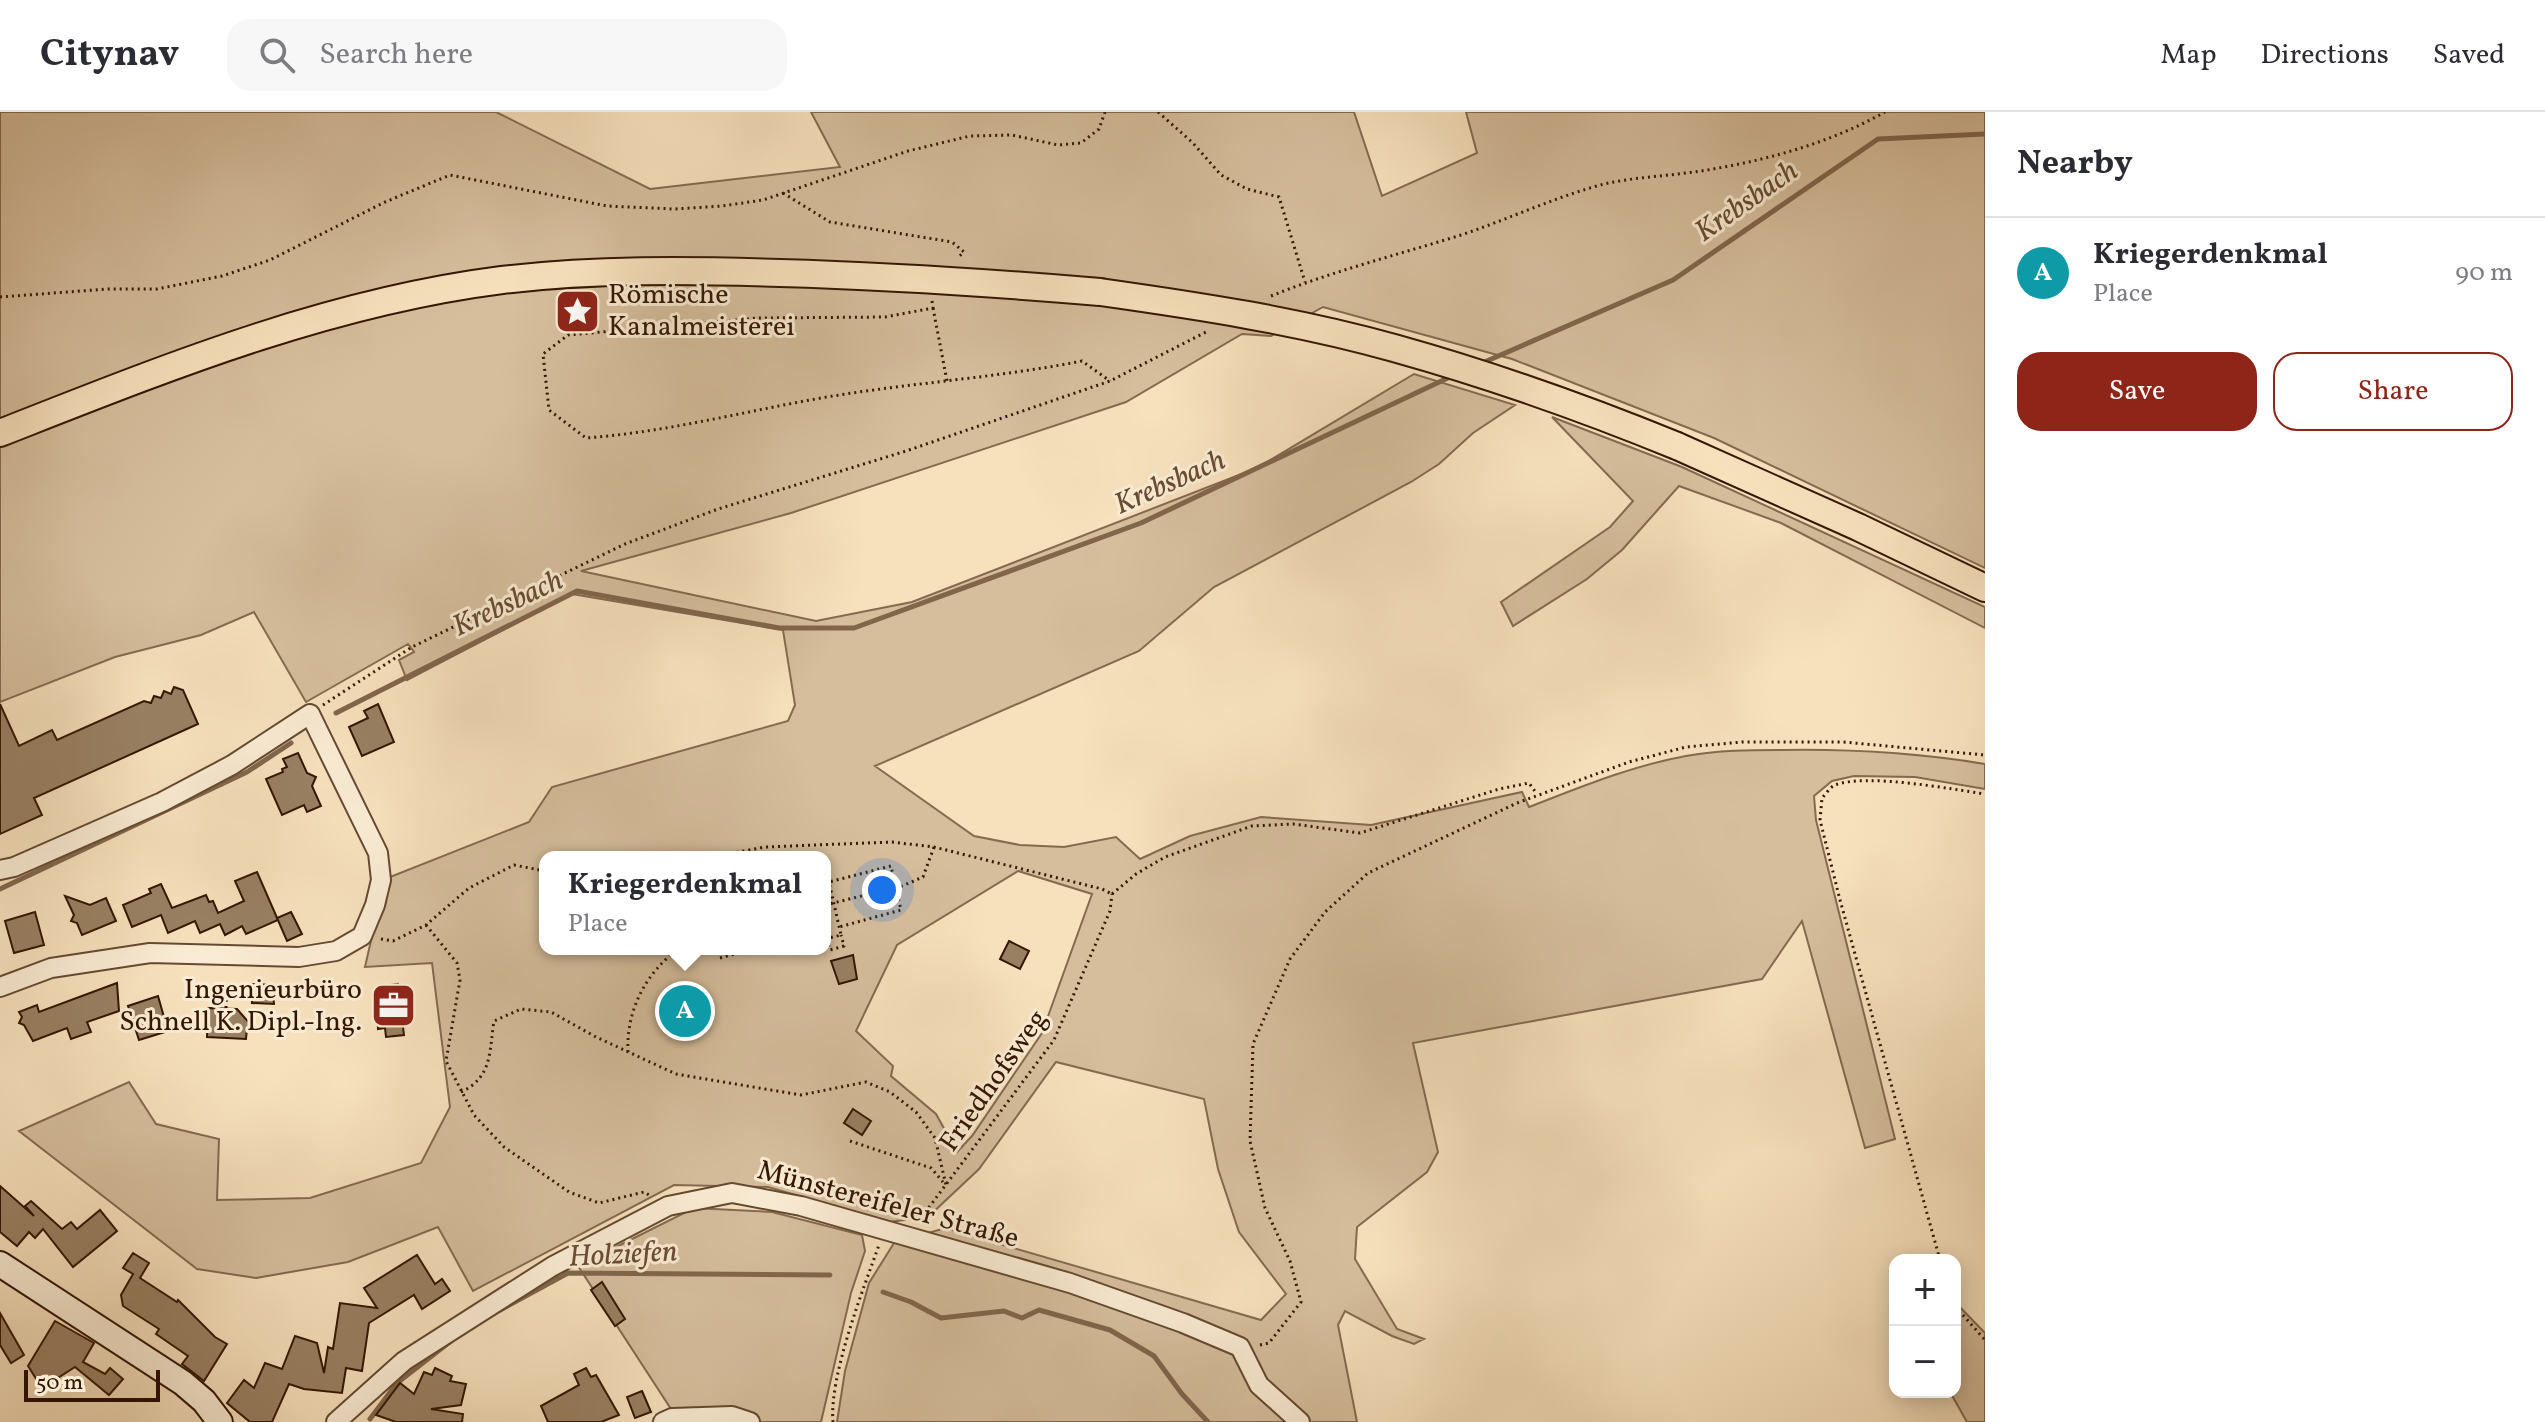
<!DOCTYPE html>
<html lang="en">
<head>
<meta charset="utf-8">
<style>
  body { margin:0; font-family:Vollkorn,serif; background:#f7f7f7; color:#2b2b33 }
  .controls { position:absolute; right:24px; bottom:24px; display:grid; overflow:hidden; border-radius:16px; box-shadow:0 4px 20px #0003 }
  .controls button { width:72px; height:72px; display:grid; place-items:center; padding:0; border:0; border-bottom:2px solid #e1e1e2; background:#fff; color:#2b2b33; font:40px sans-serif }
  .scale { position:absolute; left:24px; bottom:20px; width:136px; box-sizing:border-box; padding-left:8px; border:4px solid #341602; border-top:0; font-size:22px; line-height:28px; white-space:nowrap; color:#341602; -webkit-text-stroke:6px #faecd4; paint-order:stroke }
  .you { position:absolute; left:882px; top:778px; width:28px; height:28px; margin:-20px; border:6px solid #fff; border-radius:50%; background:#1a73e8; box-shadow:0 0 0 12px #1a73e833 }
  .badge { display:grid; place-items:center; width:52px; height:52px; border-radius:50%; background:#8f2418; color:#fff; font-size:26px; font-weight:700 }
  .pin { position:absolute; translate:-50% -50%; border:4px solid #fff; box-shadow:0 2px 8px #0006 }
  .popup { position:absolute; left:539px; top:739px; width:292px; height:104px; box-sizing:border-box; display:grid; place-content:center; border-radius:16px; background:#fff; filter:drop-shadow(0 2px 6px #0005); font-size:26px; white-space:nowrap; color:#7c7c81 }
  .popup b { font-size:30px; color:#2b2b33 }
  .popup::after { content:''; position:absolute; left:50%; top:100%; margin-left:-16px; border:16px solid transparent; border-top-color:#fff }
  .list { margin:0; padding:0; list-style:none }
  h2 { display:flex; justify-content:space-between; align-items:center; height:104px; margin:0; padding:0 32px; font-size:34px }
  h2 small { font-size:26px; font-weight:400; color:#7c7c81 }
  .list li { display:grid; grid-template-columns:52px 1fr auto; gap:24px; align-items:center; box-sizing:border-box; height:112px; padding:0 32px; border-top:2px solid #e1e1e2 }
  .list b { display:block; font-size:30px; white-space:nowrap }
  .list p { margin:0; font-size:26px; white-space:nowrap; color:#7c7c81 }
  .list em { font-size:26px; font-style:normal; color:#7c7c81 }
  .actions { display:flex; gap:16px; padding:24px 32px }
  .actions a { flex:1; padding:18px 0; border:2px solid #8f2418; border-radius:24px; text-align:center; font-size:28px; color:#8f2418 }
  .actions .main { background:#8f2418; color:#fff }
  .icon { flex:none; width:44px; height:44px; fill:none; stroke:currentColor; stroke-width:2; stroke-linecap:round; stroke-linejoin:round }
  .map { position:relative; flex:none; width:1985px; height:1310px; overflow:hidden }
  header { display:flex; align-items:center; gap:48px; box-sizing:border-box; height:112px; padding:0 40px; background:#fff; border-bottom:2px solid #e1e1e2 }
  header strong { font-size:38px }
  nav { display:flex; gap:44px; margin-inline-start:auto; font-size:28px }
  .search { width:560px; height:72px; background:#f7f7f7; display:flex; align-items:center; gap:20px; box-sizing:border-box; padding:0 28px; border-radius:24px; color:#7c7c81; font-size:30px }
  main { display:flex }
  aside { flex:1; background:#fff }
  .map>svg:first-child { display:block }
</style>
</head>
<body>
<header>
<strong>Citynav</strong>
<div class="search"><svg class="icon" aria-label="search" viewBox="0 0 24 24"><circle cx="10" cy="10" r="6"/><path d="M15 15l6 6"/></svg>Search here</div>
<nav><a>Map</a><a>Directions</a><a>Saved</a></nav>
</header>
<main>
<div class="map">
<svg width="1985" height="1310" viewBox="0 0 1985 1310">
  <rect width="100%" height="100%" fill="#f7e1bd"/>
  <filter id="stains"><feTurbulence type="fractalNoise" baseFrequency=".0025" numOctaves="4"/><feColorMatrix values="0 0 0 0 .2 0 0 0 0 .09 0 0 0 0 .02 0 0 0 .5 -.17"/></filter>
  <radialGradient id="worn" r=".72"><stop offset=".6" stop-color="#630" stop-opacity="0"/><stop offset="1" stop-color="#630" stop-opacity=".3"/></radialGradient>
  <!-- green -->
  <g fill="#d6be9d" stroke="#856a50" stroke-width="2" fill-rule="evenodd">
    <path d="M0,0H496L650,77L840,55L811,0H1354L1382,84L1477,41L1466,0H1985V456L1714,326L1512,247L1323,195L1271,224L1242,222L1126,290L791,401L581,459L816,509L912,490L1257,356L1414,262L1515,293L1473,321L1439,352L1411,370L1214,475L1139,539L875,654L974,724L1020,733L1064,735L1116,725L1140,747L1190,724L1261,705L1371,713L1522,680L1529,695C1581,675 1631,654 1686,644C1718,638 1751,638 1784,638C1851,637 1918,641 1985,652V677L1915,665L1854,664L1832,669L1814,684L1816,708L1895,1027L1865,1036L1802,809L1762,867L1413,931L1438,1040L1427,1060L1357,1115L1355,1147L1397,1217L1424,1227L1414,1232L1392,1224L1345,1199L1338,1213L1357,1310H837L845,1259L869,1171L894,1131L945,1116L1261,1208L1286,1182L1239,1120L1218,1057L1204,987L1056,950L979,1057L928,1105L889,1110L768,1075L674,1073L473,1179L438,1115L348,1150L256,1166L197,1157L19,1019L129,970L156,1012L219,1027L217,1088L310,1086L421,1051L450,995L432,851L365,855L385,767L529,710L552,675L788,609L795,593L783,518L572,482L407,568L399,548L414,540L408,532L306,590L254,500L201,523L115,545L0,590ZM545,745H825V837H545ZM1018,759L1092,782L1042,921L972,1024L957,1040L936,1002L891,964L893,954L856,919L897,833Z"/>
    <path d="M1552,305L1682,355L1985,495V516L1781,411L1679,374L1622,438L1587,467L1513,514L1501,490L1610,415L1633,389Z"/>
    <path d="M694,1096L772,1100L862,1123L865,1139L851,1181L821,1310H699L689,1298L671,1297L578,1154Z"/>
    <path d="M1955,1190L1985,1221V1310H1967L1950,1280H1955Z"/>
  </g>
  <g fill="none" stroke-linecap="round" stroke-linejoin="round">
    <!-- stream -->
    <g stroke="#81664c" stroke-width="5">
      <path d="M1480,252L1673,168L1878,27L1985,22"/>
      <path d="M336,601L577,479L779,516H854L1141,411L1452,264"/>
      <path d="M0,777L247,660L291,631"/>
      <path d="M883,1180L911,1190L941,1206L1004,1199L1022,1206L1039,1198L1110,1218L1154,1244L1182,1282L1208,1310"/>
      <path d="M500,1198L568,1161L830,1163"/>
      <path d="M370,1307L397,1271L451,1229"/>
    </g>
  </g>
  <!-- building -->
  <g fill="#998063" stroke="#341602" stroke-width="2">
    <path d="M174,575L183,578L198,612L34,686L42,703L0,722V592L19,634L52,618L57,628L144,589L151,591L154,584L161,586L164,579L171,582Z"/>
    <path d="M378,592L394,630L362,644L349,615L368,606L364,599Z"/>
    <path d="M298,641L307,661L316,665L312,674L321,694L307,700L304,693L282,703L266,667L283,660L282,657L287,655L283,647Z"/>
    <path d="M257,760L278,808L246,822L242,814L225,823L220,812L200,821L195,809L168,821L161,803L132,815L123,793L151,781L149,777L161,772L172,796L206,783L209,790L213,789L218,801L244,789L235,769Z"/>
    <path d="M65,784L90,793L106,786L116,809L82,823L77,811L71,809L74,803Z"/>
    <path d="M35,800L44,833L14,841L5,809Z"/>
    <path d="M291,800L302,822L287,829L277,806Z"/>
    <path d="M1009,829L1029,839L1020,857L1000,847Z"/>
    <path d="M853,843L857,867L839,872L831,849Z"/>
    <path d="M117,871L119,899L87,910L91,920L71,927L67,916L33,929L24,913L19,911L22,905L19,900L37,893L39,900Z"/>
    <path d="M253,872L272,873L274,892L252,891Z"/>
    <path d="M398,872L404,923L386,925L385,916L378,917L376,875Z"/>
    <path d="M158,884L168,919L139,928L128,894Z"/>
    <path d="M208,896L237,897L251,913L247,916L246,927L207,925Z"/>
    <path d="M853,997L871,1009L862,1023L844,1011Z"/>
    <path d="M0,1074L34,1104L25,1094L31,1089L62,1117L71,1110L77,1117L100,1098L117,1119L73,1155L43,1117L35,1126L29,1120L17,1134L0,1120Z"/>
    <path d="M133,1141L149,1151L140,1166L177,1190L178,1188L215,1225L227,1232L204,1269L182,1252L188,1244L156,1222L159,1217L123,1194L121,1183L133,1162L123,1156Z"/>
    <path d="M417,1143L435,1172L442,1167L450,1179L422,1197L414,1183L369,1211L362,1259L346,1256L342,1281L304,1277L289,1272L272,1310H250L227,1291L244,1268L254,1276L265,1251L282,1257L295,1224L317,1231L324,1261L328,1235L333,1237L340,1191L377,1196L364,1176Z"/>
    <path d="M602,1170L625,1207L615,1214L591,1178Z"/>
    <path d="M0,1201L24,1243L11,1251L0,1233Z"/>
    <path d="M55,1209L94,1231L83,1250L105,1262L110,1256L123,1267L109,1283L75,1255L42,1276L28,1254Z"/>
    <path d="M435,1256L452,1264L450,1269L466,1272L461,1293L431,1297L463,1302L462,1310H396L376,1303L400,1271L414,1282L424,1260L432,1263Z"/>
    <path d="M586,1256L591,1265L596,1263L619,1303L601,1310H548L541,1294L579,1273L574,1262Z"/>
    <path d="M642,1279L651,1300L635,1306L627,1285Z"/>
  </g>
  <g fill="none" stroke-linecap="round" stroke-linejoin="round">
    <defs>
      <g id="minor">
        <path d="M0,758L14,755L162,690L232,653L310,602L378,741L381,768L375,793L362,824L336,839L299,845L150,841L51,856L0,875"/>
        <path d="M336,1310L404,1249L553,1154L668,1094L732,1081L801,1094L1070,1171L1183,1211L1240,1235L1259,1273L1300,1310"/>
        <path d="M663,1310L672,1306L732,1304L750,1310"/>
      </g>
      <path id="secondary" d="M0,1152L183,1271L204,1289L220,1310"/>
      <g id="primary">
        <path d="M0,321C163,257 327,190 502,168C595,157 687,158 780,161C887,164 993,171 1100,180"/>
        <path d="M1677,334L1858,415L1985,476"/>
      </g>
    </defs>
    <!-- minor casing -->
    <use href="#minor" stroke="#654931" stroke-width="22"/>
    <!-- secondary casing -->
    <use href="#secondary" stroke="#341602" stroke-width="28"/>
    <!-- primary casing -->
    <use href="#primary" stroke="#341602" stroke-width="30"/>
    <!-- path -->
    <g stroke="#341602" stroke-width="3" stroke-dasharray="2 4" stroke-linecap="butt">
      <path d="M1158,0L1193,31L1221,63L1247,77L1279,85L1305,170"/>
      <path d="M783,81L830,110L952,130L964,140L957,146"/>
      <path d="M1271,184C1333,159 1397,143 1461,123C1509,107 1555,85 1604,72C1635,65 1669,64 1701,59C1764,49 1828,32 1885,0"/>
      <path d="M0,185L108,177H157L222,164L270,148L385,90L450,63L607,94L674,97L722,94L763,88L908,39L970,24L1012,23L1058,33L1081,31L1099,17L1105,0"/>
      <path d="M932,189L933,196L885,205L759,206L568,223L543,242L549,298L586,326C666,320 742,300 821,286C908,271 996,266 1082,249L1110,269"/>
      <path d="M933,196L947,269"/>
      <path d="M323,593L412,535L625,432L718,397L906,339L1110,269L1208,219"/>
      <path d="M713,745L765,735L892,730L934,735L1102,777L1112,782"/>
      <path d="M825,771L891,754L901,798L839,815"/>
      <path d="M1112,782L1136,762L1165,745L1252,714L1293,712L1360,721L1499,677L1529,671L1537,682"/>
      <path d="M825,793L902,774L923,765L934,735"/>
      <path d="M426,813L457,851L460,868L446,949L474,1003L504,1035L569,1080L599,1091L644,1080L649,1083"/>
      <path d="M381,827L393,829L426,813L469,776L514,753L545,759"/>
      <path d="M825,827L841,823L829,770"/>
      <path d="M827,827L830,838L844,834L841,823"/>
      <path d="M720,846L752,837"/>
      <path d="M226,876V897"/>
      <path d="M628,940C626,899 645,862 678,837"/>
      <path d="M461,980C493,965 489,939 494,909L521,897L551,900L596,925L676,962L801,983L866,970L890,980L916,1000L935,1026L946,1073"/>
      <path d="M850,1029L931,1056L943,1070"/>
      <path d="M918,1110L1054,928L1110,799L1112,782"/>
      <path d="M1940,1148L1840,788L1820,708L1822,686C1826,682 1830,675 1835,673C1866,661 1951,677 1985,682"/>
      <path d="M1955,1194L1985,1228"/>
      <path d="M1260,1233L1269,1231L1301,1190L1290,1149L1265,1096L1250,1029L1253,932L1290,847L1325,800L1368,761L1517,691L1629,650L1686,635L1742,630H1843L1985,643"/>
      <path d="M833,1310C829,1264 863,1178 879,1133"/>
    </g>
    <!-- minor -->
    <use href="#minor" stroke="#faecd4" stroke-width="18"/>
    <!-- secondary -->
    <use href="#secondary" stroke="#faecd4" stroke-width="24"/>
    <!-- primary -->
    <use href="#primary" stroke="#f7e1bd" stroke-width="26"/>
    <defs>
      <path id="primary-bridge" d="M1100,180C1199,194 1298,209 1394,236C1491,263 1584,296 1677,334"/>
    </defs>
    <!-- primary-bridge casing -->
    <use href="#primary-bridge" stroke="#341602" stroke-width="30" stroke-linecap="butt"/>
    <!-- primary-bridge -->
    <use href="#primary-bridge" stroke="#f7e1bd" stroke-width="26"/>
  </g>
  <!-- icons -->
  <defs>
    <symbol id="sight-square" viewBox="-11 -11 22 22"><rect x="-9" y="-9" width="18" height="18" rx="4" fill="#8f2418" stroke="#faecd4"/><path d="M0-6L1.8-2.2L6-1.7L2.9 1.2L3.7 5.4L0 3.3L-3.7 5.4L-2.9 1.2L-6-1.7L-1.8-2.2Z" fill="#fff"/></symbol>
    <symbol id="office-square" viewBox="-11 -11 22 22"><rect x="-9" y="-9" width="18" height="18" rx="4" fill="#8f2418" stroke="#faecd4"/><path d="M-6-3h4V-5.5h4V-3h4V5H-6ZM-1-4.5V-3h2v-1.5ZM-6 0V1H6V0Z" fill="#fff"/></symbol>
  </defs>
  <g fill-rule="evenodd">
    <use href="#sight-square" x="552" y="174" width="51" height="51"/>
    <use href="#office-square" x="368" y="868" width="51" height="51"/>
  </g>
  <g text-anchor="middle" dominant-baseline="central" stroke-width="6" stroke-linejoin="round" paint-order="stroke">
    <!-- poi labels -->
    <g font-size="28" fill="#341602" stroke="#faecd4" text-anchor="start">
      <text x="608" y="183">Römische<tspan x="608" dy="32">Kanalmeisterei</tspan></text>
      <text x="362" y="878" text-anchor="end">Ingenieurbüro<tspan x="362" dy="32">Schnell K. Dipl.-Ing.</tspan></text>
    </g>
    <!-- street labels -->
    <g font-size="28" fill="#341602" stroke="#faecd4">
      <text transform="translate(994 969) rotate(-55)">Friedhofsweg</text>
      <text transform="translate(888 1093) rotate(15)">Münstereifeler Straße</text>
    </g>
    <!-- water labels -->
    <g font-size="30" font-style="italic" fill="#684c33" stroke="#faecd4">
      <text transform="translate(1747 90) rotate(-35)">Krebsbach</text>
      <text transform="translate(1170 371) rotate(-24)">Krebsbach</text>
      <text transform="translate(508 492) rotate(-25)">Krebsbach</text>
      <text transform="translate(623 1143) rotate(-3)">Holziefen</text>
    </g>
  </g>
  <rect width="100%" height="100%" filter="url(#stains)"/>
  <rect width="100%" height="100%" fill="url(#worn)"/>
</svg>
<div class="controls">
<button>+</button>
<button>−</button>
</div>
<div class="scale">50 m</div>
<div class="you"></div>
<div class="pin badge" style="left:685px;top:899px;background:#0f9aa8">A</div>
<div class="popup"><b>Kriegerdenkmal</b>Place</div>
</div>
<aside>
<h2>Nearby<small></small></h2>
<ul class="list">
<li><span class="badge" style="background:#0f9aa8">A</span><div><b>Kriegerdenkmal</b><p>Place</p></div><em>90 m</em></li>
</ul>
<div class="actions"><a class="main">Save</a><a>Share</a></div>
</aside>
</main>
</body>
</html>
